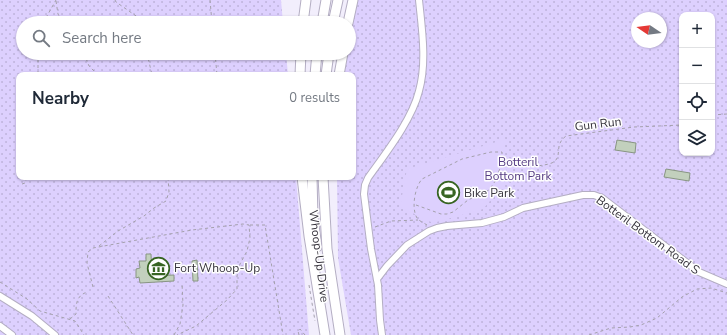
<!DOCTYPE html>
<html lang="en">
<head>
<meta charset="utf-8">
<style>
  body { margin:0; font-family:"Nunito Sans",sans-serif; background:#f6f6f7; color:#1f2937 }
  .controls { position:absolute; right:12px; top:12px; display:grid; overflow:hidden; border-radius:8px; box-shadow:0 1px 3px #0004 }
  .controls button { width:36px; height:36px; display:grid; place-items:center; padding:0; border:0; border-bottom:1px solid #e0e1e3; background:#fff; color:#1f2937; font:20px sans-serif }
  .compass { position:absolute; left:631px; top:12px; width:36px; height:36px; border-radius:50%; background:#fff; box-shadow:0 1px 3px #0004; rotate:283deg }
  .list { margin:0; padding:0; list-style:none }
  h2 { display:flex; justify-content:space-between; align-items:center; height:52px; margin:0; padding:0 16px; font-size:17px }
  h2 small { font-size:13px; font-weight:400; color:#747a83 }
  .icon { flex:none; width:22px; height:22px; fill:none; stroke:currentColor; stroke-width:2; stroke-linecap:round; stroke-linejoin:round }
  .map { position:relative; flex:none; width:727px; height:335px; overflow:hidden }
  .search { position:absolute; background:#fff; box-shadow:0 1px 3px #0004; left:16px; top:16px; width:340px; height:44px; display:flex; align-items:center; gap:10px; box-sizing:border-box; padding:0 14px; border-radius:22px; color:#747a83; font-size:15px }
  .panel { position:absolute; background:#fff; box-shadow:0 1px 3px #0004; left:16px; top:72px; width:340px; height:108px; border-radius:8px }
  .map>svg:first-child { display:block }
</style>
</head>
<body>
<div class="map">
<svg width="727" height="335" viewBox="0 0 727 335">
  <defs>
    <pattern id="park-dots" width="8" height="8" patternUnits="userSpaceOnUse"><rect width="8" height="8" fill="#ddd0fe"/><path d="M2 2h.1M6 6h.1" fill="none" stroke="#beb3db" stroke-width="1.8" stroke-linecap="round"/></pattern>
  </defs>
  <rect width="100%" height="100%" fill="#f2eefc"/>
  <!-- park -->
  <g fill="url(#park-dots)" fill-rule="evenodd">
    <path d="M0,0H281L283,23H23V53H286L288,75H19V177H296L309,335H0Z"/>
    <path d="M358,0H727V335H351L338,258L337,177H353V75H342L344,53H349V27ZM682,15H712V153H682ZM637,18H661V42H637Z"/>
  </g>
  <!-- garden -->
  <path fill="#ddd0fe" d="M503,140L508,180L483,209L433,223L400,207L407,169Z"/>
  <!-- building -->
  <g fill="#c2d0bd" stroke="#889583">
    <path d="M617,140L636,143L635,153L615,150Z"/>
    <path d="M666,169L690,173L689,181L664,177Z"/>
    <path d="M146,254H151L152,276L174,275V281L140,283L139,277L136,278V269L140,268L139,261H146Z"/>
    <path d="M197,260L198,281H193L192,261Z"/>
  </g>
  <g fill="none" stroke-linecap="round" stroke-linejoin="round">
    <defs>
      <g id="minor">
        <path d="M377,279L387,266L407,245L429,231L437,228L447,226L482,223L504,217L523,208L583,195H594L602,198L699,272L727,284"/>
        <path d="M0,296L32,316L55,335"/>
        <path d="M0,326L12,335"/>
        <path d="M382,335L380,320L378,285L371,249L364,194L365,185L368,178C385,154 412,120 419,91C427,62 422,30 419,0"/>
      </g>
      <g id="highway">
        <path d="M303,23L306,0"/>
        <path d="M322,23L326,0"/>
        <path d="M333,23L338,0"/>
        <path d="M348,23L353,0"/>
        <path d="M300,75L301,53"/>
        <path d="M315,75L317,53"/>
        <path d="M326,75L329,53"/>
        <path d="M339,75L343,53"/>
        <path d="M302,177L309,236L325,335"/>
        <path d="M312,177L313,218L317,247"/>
        <path d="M323,177L327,249L340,335"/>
      </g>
    </defs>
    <!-- minor casing -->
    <use href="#minor" stroke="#b4aec3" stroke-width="8"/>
    <!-- highway casing -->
    <use href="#highway" stroke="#b4aec3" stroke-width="11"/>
    <!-- path -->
    <g stroke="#a4a0ac" stroke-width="1" stroke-dasharray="3 3" stroke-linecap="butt">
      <path d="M115,0L116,2L139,18L140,23"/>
      <path d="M210,0L212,23"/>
      <path d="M56,1L58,14L63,23"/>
      <path d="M43,23L56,0"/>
      <path d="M38,53V75"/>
      <path d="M84,53L89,66L98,75"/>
      <path d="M147,53L152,75"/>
      <path d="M215,53L217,75"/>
      <path d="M712,115L727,114"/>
      <path d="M22,184L25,183L27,177"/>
      <path d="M416,205L441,214H447L453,212L468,200L489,190L496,180L502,162"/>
      <path d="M250,225H265L283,335"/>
      <path d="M427,225C424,223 419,221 417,218C411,208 415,187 422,179L462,159L491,152H502V161C505,163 508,165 511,166C520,167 549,167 555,161C562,154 554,145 566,136L634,127L682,125"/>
      <path d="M375,227L391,221L418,220"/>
      <path d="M99,246L118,231L144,216L154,208L166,201L169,192L168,177"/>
      <path d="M0,282L27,299L40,311L75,321L84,335"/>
      <path d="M309,285L315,321"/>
      <path d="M93,287L87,263L88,252L93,248L192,230L243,224L249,225L250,238L247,251L240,264L237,276V289L227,300L196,326L177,335"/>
      <path d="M108,296L133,335"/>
      <path d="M70,319L76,314C76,304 76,296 87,292"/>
      <path d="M174,335L180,324L183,305L182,283"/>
      <path d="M299,335L298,331L300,329L305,335"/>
      <path d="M589,335L611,328L630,327L641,325L657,318L682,297L697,289L711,288L727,293"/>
    </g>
    <!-- minor -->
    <use href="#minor" stroke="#fff" stroke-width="6"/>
    <!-- highway -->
    <use href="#highway" stroke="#fff" stroke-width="9"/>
  </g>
  <!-- icons -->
  <defs>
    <symbol id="stadium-ring" viewBox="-11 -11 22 22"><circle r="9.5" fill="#fefefe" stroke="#376422" stroke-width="1.5"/><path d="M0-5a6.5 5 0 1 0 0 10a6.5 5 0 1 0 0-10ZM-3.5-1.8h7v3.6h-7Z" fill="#376422"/></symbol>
    <symbol id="museum-ring" viewBox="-11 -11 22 22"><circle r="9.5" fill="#fefefe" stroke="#376422" stroke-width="1.5"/><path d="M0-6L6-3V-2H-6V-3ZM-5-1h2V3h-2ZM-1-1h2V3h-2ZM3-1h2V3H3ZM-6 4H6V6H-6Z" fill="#376422"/></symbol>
  </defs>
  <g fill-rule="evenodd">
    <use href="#stadium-ring" x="436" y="180" width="25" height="25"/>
    <use href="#museum-ring" x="146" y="256" width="25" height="25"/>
  </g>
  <g text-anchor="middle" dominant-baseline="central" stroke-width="3" stroke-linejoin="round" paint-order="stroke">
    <!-- street labels -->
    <g font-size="12" fill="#37343d" stroke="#fefefe">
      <text transform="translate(598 124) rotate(-7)">Gun Run</text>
      <text transform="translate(648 235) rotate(36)">Botteril Bottom Road S</text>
      <text transform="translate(319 256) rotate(83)">Whoop-Up Drive</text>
    </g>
    <!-- park labels -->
    <g font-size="12" fill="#553b83" stroke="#fefefe">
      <text x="518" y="162">Botteril<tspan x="518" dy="14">Bottom Park</tspan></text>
    </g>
    <!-- poi labels -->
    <g font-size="12" fill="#37343d" stroke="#fefefe" text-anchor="start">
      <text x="464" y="193">Bike Park</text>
      <text x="174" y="268">Fort Whoop-Up</text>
    </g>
  </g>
</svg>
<div class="controls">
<button>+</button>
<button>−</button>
<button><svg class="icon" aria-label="locate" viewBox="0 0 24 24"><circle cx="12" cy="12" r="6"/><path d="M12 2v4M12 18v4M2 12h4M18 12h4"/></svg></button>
<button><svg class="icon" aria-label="layers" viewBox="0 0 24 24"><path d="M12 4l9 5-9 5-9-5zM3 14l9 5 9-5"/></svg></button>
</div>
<svg class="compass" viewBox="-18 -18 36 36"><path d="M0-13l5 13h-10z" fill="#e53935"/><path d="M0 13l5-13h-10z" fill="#747a83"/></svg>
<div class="search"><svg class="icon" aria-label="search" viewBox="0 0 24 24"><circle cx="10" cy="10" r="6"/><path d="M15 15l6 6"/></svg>Search here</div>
<section class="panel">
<h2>Nearby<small>0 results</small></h2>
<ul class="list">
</ul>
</section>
</div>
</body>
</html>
